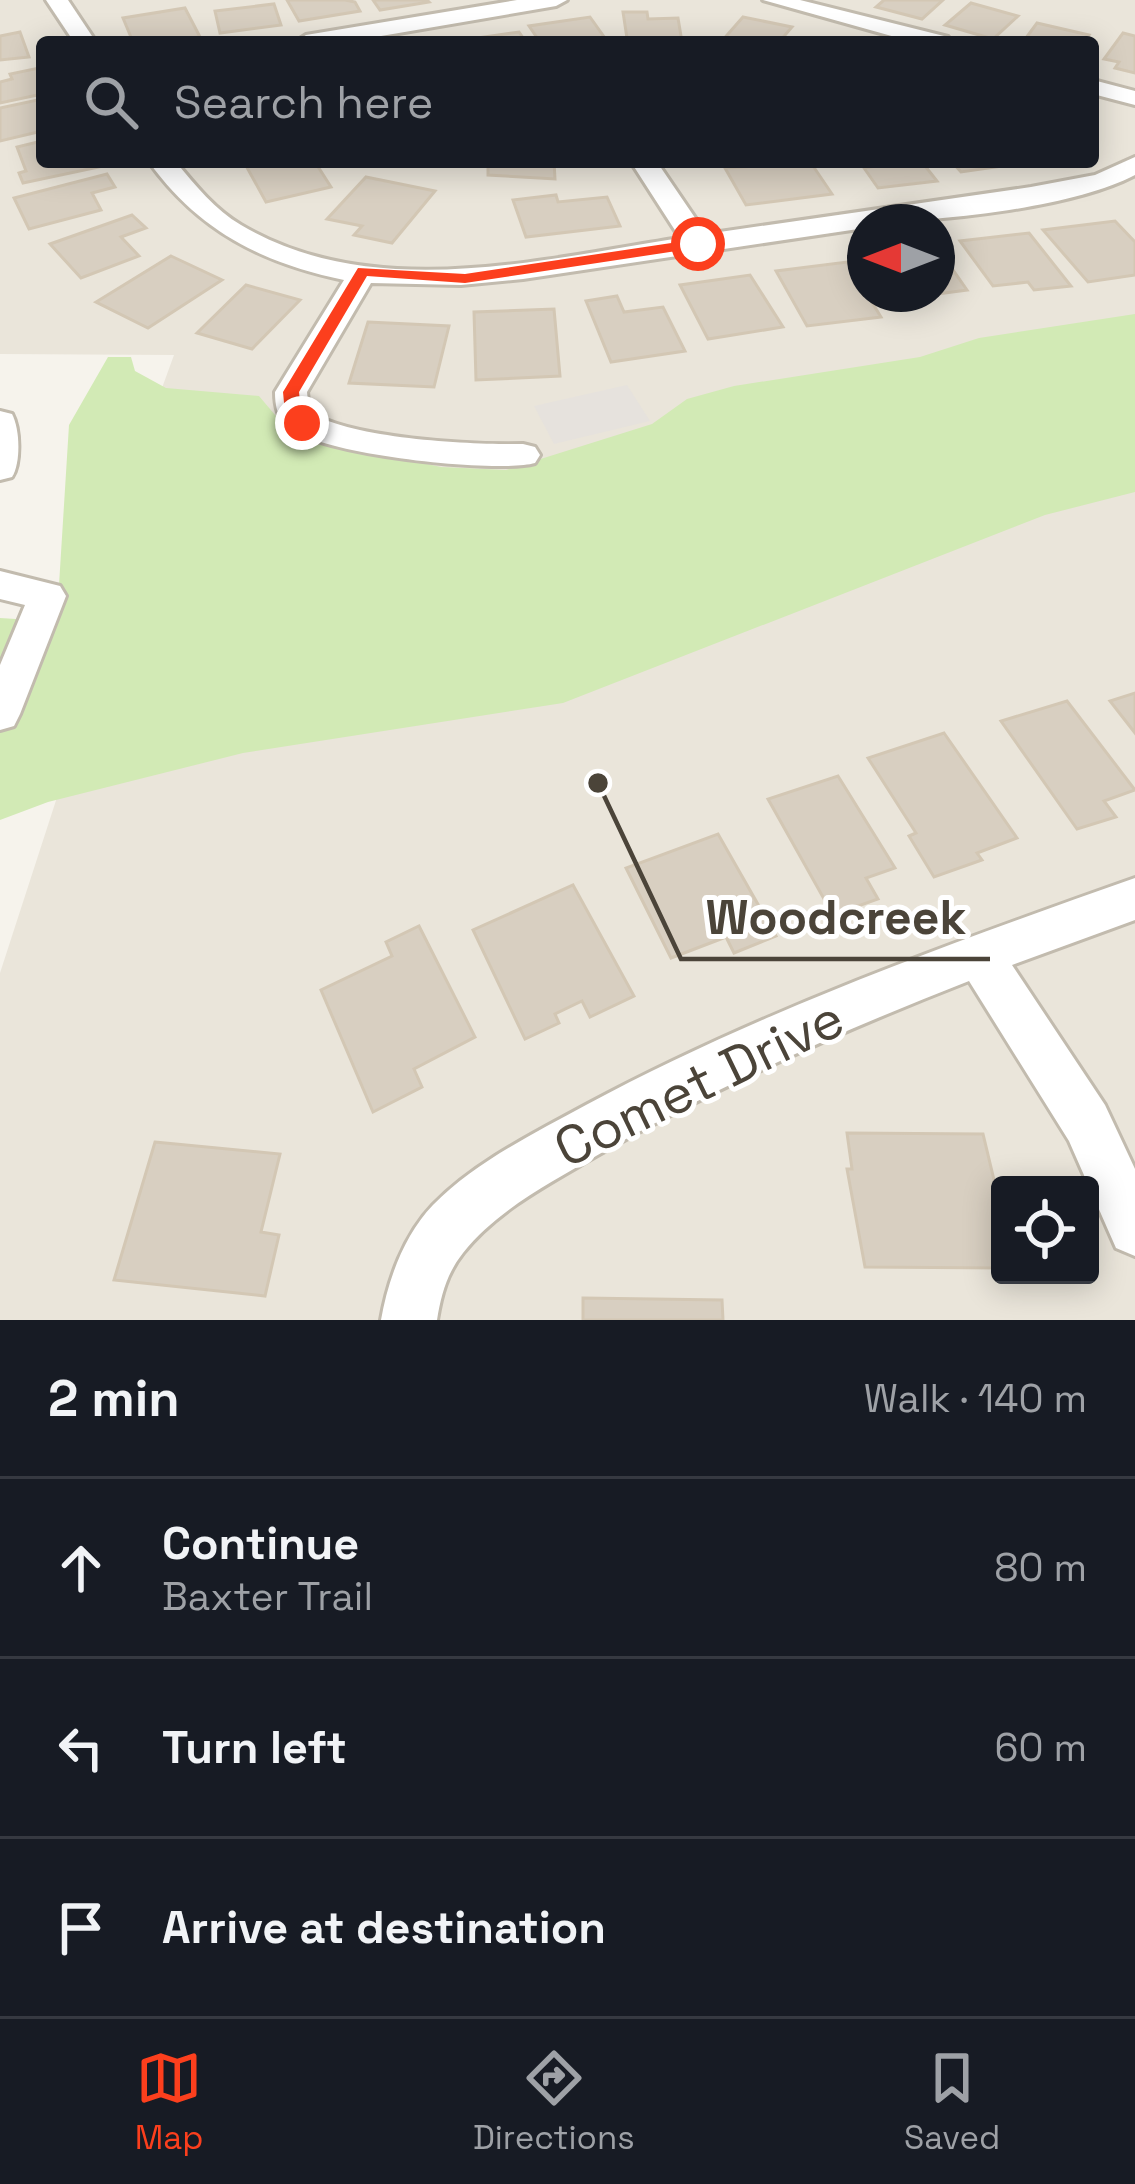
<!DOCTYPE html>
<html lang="en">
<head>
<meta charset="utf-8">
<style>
  body { margin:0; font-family:"Space Grotesk",sans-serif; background:#20242c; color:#f1f3f6 }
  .controls { position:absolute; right:36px; bottom:36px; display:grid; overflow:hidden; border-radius:12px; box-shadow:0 6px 30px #0003 }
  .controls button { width:108px; height:108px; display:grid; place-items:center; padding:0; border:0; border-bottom:3px solid #363941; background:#171b24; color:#f1f3f6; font:60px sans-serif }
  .compass { position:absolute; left:847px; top:204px; width:108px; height:108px; border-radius:50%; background:#171b24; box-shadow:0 6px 30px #0003; rotate:270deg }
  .stop { position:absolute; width:36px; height:36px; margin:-27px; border:9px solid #fc3f1d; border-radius:50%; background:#fff }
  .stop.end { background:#fc3f1d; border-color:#fff; box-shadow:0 3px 12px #0008 }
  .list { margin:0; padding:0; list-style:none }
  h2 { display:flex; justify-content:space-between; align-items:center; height:156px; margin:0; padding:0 48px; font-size:51px }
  h2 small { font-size:39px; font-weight:400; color:#9ea1a6 }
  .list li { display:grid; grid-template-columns:78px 1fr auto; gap:36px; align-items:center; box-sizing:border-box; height:180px; padding:0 48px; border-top:3px solid #363941 }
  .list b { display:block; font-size:45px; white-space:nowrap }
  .list p { margin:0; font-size:39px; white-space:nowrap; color:#9ea1a6 }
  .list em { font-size:39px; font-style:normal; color:#9ea1a6 }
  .icon { flex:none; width:66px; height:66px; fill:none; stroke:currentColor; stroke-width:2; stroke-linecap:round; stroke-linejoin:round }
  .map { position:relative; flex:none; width:1135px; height:1320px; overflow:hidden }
  .search { position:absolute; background:#171b24; box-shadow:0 6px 30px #0003; left:36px; right:36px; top:36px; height:132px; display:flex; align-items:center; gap:30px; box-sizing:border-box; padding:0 42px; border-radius:12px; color:#9ea1a6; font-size:45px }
  .sheet { height:696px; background:#171b24 }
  nav { display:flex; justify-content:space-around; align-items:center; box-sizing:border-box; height:168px; border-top:3px solid #363941; background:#171b24; font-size:33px; color:#9ea1a6 }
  nav a { display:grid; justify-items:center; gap:6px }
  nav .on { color:#fc3f1d }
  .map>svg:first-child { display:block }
</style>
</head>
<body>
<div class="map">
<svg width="1135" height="1320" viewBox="0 0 1135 1320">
  <rect width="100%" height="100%" fill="#f6f3ec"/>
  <!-- residential -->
  <path fill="#eae5da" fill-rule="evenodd" d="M0,0H1135V1320H0V973L123,594L88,591L174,355L0,354ZM42,42H1093V162H42ZM865,222H937V294H865ZM1000,1185H1090V1275H1000Z"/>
  <!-- industrial -->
  <path fill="#e6e2dd" d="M627,385L650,421L554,444L534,406Z"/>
  <!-- green -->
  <path fill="#d2eab5" d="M1135,314V492L1045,515L563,703L243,753L48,802L0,820V618L32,620L58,601L69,425L108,357H131L135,371L166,388L259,396L292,435L441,467L506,470L652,424L687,399L734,386L920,357L979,338Z"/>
  <!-- building -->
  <g fill="#d8cfc1" stroke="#d3c7b4" stroke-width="3">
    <path d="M287,0H345L355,2L360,11L299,21Z"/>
    <path d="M373,0H427L429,2L380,10Z"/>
    <path d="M884,0H943L922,19L876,7Z"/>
    <path d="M971,3L1018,16L993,39L945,25Z"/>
    <path d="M274,4L281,25L220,33L215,11Z"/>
    <path d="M185,8L200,37L133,42L123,18Z"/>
    <path d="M623,12H647L648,19L678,18L682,42L627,38Z"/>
    <path d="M590,17L607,41L540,42L529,26Z"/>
    <path d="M743,17L792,27L779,42H721Z"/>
    <path d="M1037,23L1089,35L1084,42H1023Z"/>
    <path d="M20,32L29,57L0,60V36Z"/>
    <path d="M519,32L526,42L457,41Z"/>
    <path d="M1123,33L1135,36V73L1115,68L1119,62L1104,59Z"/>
    <path d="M39,68L42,94L0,103V82L12,79L10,74Z"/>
    <path d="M42,99V131L0,141V108Z"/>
    <path d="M42,141V162H97L99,167L23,183L19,173L26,171L17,147Z"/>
    <path d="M244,162H315L331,187L266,202Z"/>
    <path d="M488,162H554L555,179L488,175Z"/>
    <path d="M867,162H922L937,181L878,188L864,168L871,167Z"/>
    <path d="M952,162H1023L1024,163L961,172Z"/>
    <path d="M811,163L832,194L746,205L725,168Z"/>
    <path d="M107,174L115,187L92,193L101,210L29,229L14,198Z"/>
    <path d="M366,177L435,191L392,243L354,235L362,226L327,219Z"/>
    <path d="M556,195L558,202L607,197L620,226L526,237L513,200Z"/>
    <path d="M132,215L146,228L121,237L139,256L81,278L50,244Z"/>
    <path d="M1115,221L1135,242V275L1088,282L1043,230Z"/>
    <path d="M1029,233L1071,286L1034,290L1028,282L993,286L960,241Z"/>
    <path d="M937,247L967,290L937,294Z"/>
    <path d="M171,256L222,280L148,328L96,302Z"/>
    <path d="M847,262L881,317L807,326L776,271Z"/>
    <path d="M750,275L783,327L708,339L680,285Z"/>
    <path d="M246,285L300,300L252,349L197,333Z"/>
    <path d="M617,296L624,312L663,307L685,351L611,362L586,301Z"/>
    <path d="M554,309L560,376L476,380L474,312Z"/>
    <path d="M368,322L449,326L434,387L349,383Z"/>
    <path d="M1135,693V733L1110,701Z"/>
    <path d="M1067,701L1135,790L1104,801L1116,817L1077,829L1001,721Z"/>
    <path d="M944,733L1017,838L977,853L982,860L934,877L909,836L916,833L868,758Z"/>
    <path d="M838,776L895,868L866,878L878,899L833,915L768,799Z"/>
    <path d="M718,834L776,936L734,953L726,937L671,958L626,868Z"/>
    <path d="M573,885L634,996L590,1017L582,1001L555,1014L559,1023L525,1039L473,930Z"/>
    <path d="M419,926L475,1037L414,1069L422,1087L373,1112L321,990L392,956L386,942Z"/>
    <path d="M847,1133L983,1134L1000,1205V1268L865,1267L847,1169H852Z"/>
    <path d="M155,1142L280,1154L261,1232L279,1235L265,1296L114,1280Z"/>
    <path d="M583,1298L722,1300L723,1320H583Z"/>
  </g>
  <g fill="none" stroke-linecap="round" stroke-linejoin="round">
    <defs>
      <g id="minor">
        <path d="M46,0H68L96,42H74Z"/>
        <path d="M517,0H567L556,6L346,42H295L306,35Z"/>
        <path d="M763,0H800L948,37L951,42H913Z"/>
        <path d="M1093,80L1135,91V105L1093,94Z"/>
        <path d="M1135,157V175C1073,208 936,222 865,222V228L523,279L461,285L371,283L307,392L309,411C347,439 474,445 523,444L535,447L540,455L535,463C496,474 314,454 287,426C277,417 275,405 275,392L344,280C262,263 199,231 149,162H176C195,185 215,210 241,225C372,303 539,260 680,238L631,162H657L706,234L1031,187L1095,175Z"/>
        <path d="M0,411L12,414C20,429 21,463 12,477L0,480Z"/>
        <path d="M0,571L60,586L66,596L20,714L14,726L0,730V665L25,605L0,599Z"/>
        <path d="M1135,878V920L1012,965L1105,1105L1135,1169V1256L1116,1248L1069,1141L969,981C841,1031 715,1087 596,1156C550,1183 497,1210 463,1253C447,1273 441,1295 437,1320H381C388,1280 404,1235 433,1205C475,1162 533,1134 586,1105C761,1011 948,944 1135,878Z"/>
      </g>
    </defs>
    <!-- minor casing -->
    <use href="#minor" stroke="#c2bbae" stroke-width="6"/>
    <!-- minor -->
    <use href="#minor" fill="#fff" fill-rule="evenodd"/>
  </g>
  <!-- route -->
  <path fill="#fc3f1d" d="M698,239L703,247L465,283L367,276L299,392L301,412L310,423L296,426L285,413L283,392L358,268L465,274Z"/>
  <g text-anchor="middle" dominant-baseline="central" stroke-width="10" stroke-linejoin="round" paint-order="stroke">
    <!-- near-street labels -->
    <g font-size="54" fill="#4b4439" stroke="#fff">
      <text transform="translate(699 1083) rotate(-26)">Comet Drive</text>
    </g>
  </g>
  <!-- callouts -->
  <path fill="none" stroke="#4b4439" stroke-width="4.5" d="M598 783L681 959H990"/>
  <circle fill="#4b4439" stroke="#fff" stroke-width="4.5" cx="598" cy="783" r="12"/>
  <g font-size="48" text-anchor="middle" font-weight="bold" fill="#4b4439" stroke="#fff" stroke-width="10" stroke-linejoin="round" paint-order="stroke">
    <text x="836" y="934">Woodcreek</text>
  </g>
</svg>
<div class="controls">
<button><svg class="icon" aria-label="locate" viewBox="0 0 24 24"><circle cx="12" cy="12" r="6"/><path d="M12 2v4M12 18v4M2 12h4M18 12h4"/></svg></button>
</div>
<svg class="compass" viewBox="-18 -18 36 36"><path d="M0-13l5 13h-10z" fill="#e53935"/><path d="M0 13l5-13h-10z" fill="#9ea1a6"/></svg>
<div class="stop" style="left:698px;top:244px"></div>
<div class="stop end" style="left:302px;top:423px"></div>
<div class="search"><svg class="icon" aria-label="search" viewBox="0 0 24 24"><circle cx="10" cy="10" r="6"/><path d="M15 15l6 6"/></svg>Search here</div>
</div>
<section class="sheet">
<h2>2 min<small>Walk · 140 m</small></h2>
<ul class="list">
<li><svg class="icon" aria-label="ahead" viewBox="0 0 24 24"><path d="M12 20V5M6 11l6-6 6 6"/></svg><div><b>Continue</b><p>Baxter Trail</p></div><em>80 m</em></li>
<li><svg class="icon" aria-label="left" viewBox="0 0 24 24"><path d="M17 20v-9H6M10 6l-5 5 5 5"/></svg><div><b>Turn left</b></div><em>60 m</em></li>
<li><svg class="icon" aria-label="arrive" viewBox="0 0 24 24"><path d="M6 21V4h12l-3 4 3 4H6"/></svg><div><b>Arrive at destination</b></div></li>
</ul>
</section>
<nav>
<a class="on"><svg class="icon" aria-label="map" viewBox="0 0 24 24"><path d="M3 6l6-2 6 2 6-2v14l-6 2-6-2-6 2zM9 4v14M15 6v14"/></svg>Map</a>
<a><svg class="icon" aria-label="directions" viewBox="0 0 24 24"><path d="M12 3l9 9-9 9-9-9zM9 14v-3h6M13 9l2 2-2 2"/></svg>Directions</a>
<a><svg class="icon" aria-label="saved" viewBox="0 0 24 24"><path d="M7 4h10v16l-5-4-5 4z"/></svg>Saved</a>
</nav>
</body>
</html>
